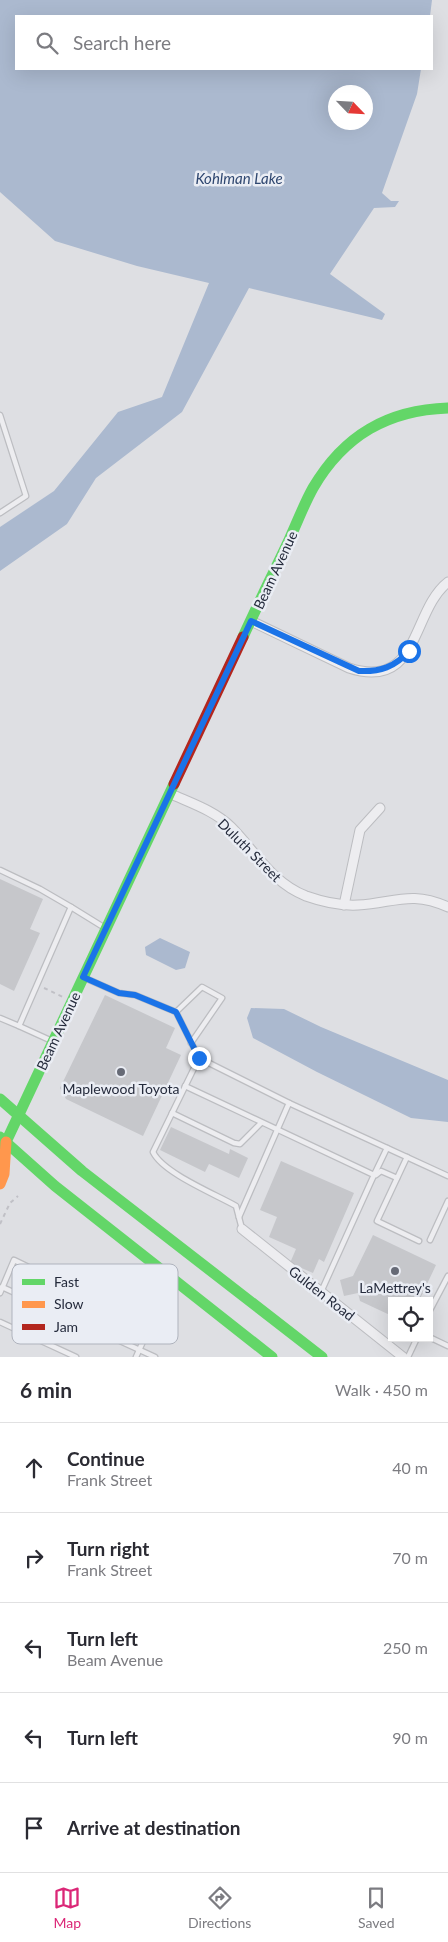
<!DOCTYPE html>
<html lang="en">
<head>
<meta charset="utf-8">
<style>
  body { margin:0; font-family:Lato,sans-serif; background:#f2f2f3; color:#2b2b33 }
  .controls { position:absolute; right:15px; bottom:15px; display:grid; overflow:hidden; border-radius:0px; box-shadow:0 5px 20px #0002 }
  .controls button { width:45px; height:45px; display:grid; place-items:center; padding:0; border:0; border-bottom:1px solid #e1e1e2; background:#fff; color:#2b2b33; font:25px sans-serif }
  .compass { position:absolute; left:328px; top:85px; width:45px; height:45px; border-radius:50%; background:#fff; box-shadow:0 5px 20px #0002; rotate:115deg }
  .stop { position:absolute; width:15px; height:15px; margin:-11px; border:4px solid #1a73e8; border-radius:50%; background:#fff }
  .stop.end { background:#1a73e8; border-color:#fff; box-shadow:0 1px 5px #0008 }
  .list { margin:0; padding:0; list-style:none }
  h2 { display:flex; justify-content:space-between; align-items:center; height:65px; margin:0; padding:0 20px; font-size:21px }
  h2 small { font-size:16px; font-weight:400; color:#7c7c81 }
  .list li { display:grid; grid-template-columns:32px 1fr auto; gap:15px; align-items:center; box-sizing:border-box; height:90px; padding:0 20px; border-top:1px solid #e1e1e2 }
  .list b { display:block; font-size:19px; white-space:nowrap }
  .list p { margin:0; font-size:16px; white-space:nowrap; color:#7c7c81 }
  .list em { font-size:16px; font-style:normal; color:#7c7c81 }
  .icon { flex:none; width:28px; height:28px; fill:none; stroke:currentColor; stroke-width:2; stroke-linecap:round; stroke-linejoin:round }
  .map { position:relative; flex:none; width:448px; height:1357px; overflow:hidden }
  .search { position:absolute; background:#fff; box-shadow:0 5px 20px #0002; left:15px; right:15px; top:15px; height:55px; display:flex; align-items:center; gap:12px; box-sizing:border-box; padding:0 18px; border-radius:0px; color:#7c7c81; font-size:19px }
  .sheet { height:515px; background:#fff }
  nav { display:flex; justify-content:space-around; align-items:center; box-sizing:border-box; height:70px; border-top:1px solid #e1e1e2; background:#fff; font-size:14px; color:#7c7c81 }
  nav a { display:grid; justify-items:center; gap:2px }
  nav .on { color:#db2777 }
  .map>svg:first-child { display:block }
</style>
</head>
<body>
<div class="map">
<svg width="448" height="1357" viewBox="0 0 448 1357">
  <rect width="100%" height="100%" fill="#dedfe3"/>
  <!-- water -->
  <g fill="#abb9cf" fill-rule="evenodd">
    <path d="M0,0H432L430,16H16V69H421L417,94L382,193L391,201H399L395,207L374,208L330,274L385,314L382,320L249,288L182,412L96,478L67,524L0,571V527L54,491L118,412L162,397L209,283L137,266L55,241L0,192ZM336,92H366V122H336Z"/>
    <path d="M160,938L190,952L185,968L176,970L146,955L145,947Z"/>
    <path d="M251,1008L284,1009L321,1027L448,1080V1122L411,1118L317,1072L253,1038L247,1018Z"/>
  </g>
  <!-- building -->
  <g fill="#c6c7cb">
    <path d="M0,879L43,899L30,929L40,933L14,991L0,984Z"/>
    <path d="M105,995L175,1028L166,1048L181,1055L143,1136L66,1099L60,1088Z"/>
    <path d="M171,1127L229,1154L230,1149L248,1158L239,1178L209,1164L205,1172L160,1150Z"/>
    <path d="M281,1161L354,1193L324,1262L319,1259L313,1273L290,1263L296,1249L269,1237L277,1217L260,1210Z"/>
    <path d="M373,1235L436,1265L419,1301H392V1316L360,1301L358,1293L344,1296L340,1280L353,1276Z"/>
  </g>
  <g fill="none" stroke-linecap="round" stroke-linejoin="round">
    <defs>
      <g id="lane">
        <path d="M0,415L26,496L0,513"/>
        <path d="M0,870L40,889L71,907"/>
        <path d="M85,978L119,993L135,995L176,1012L199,1058L153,1152C163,1173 215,1194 236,1206L242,1229"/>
        <path d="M176,1012L202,987L222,998L191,1043"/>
        <path d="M0,1018L19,1026"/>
        <path d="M52,1041L19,1026L71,907L105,928"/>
        <path d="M199,1058L289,1103L239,1217"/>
        <path d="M185,1086L374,1175L321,1292"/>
        <path d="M289,1103L387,1148L374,1175"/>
        <path d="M172,1113L234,1143L240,1144L261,1123"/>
        <path d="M387,1148L448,1176"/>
        <path d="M407,1157L377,1221L419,1241"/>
        <path d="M376,1175L381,1171L397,1178"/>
        <path d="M430,1240L448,1201"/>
        <path d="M2,1287L155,1357"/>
        <path d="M0,1293L14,1260L150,1326L136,1357"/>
        <path d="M429,1312L448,1276"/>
        <path d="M0,1322L76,1357"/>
        <path d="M429,1337L448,1346"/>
        <path d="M408,1357L417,1338"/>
      </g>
      <g id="street">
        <path d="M251,621L349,668C420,691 411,611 448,582"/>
        <path d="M171,794C191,803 215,811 231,827C255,851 272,883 306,896C323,902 340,906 358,905C394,903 411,890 448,907"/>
        <path d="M344,905L360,830L380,808"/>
        <path d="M242,1229L403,1357"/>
      </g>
    </defs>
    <!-- lane casing -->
    <use href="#lane" stroke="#bcbdc1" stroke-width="7"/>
    <!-- street casing -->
    <use href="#street" stroke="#bcbdc1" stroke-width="11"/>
    <!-- path -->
    <g stroke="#c0c0c6" stroke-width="2" stroke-dasharray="4 4" stroke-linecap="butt">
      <path d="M44,988L63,997"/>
      <path d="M0,1224L10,1203L18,1196"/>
    </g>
    <!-- lane -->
    <use href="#lane" stroke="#ededf0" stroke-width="4.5"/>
    <!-- street -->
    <use href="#street" stroke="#ededf0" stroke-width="9"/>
    <!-- fast -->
    <g stroke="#63d668" stroke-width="11">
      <path d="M243,637C258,604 274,572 289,540C297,523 304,504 313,488C344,435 388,410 448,408"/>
      <path d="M0,1099L82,1171L322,1357"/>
      <path d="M0,1137L55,1186L272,1357"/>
      <path d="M0,1148L6,1142L174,784"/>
    </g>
    <!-- slow -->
    <path stroke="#ff974d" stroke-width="11" d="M0,1184L4,1174L6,1142"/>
    <!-- jam -->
    <path stroke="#b3261e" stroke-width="11" d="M174,784L243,637"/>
  </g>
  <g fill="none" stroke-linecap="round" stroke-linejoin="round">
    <!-- route -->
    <path stroke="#1a73e8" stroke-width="6" d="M199,1058L176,1012L135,995L119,993L83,977L251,621L359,671C380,672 395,667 409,651"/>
  </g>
  <!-- markers -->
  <g fill="#666a76" stroke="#eaedf4" stroke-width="2">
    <circle cx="121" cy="1072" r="5"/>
    <circle cx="395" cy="1271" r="5"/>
  </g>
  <g text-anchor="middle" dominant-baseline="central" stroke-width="5" stroke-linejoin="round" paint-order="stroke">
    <!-- street labels -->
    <g font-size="14" fill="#252b3c" stroke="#eaedf4">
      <text transform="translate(275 570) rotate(-65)">Beam Avenue</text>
      <text transform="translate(250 850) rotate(45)">Duluth Street</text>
      <text transform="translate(58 1031) rotate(-65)">Beam Avenue</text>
      <text transform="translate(322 1293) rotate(38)">Gulden Road</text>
    </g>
    <!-- poi labels -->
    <g font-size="14" fill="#252b3c" stroke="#eaedf4">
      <text x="121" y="1088">Maplewood Toyota</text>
      <text x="395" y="1287">LaMettrey's</text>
    </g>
    <!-- water labels -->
    <g font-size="15" font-style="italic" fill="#2f4770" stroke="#eaedf4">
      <text x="239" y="178">Kohlman Lake</text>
    </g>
  </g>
  <!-- legend -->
  <rect x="12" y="1264" width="166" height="80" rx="8" fill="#eaedf4" stroke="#afb3bd" stroke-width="1"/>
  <rect x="22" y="1279" width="23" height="6" fill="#63d668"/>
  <rect x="22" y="1301" width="23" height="7" fill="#ff974d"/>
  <rect x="22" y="1324" width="23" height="6" fill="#b3261e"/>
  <g font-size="14" fill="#252b3c">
    <text x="54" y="1287">Fast</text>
    <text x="54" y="1309">Slow</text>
    <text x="54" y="1332">Jam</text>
  </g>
</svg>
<div class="controls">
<button><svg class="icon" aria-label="locate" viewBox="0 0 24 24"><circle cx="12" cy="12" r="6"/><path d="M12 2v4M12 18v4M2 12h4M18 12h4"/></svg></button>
</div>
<svg class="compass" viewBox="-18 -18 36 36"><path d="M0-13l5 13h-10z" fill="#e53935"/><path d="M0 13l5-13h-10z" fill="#7c7c81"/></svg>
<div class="stop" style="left:409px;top:651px"></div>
<div class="stop end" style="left:199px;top:1058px"></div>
<div class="search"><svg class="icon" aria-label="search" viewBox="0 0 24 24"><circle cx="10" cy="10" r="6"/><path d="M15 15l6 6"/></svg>Search here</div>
</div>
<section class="sheet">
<h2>6 min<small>Walk · 450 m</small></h2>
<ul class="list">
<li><svg class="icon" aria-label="ahead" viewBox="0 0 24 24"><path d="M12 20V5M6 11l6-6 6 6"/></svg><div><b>Continue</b><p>Frank Street</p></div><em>40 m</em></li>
<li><svg class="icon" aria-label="right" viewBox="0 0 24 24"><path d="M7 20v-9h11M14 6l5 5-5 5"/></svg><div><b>Turn right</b><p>Frank Street</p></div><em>70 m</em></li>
<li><svg class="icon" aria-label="left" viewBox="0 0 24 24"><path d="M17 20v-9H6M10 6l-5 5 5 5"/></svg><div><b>Turn left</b><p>Beam Avenue</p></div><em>250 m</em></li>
<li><svg class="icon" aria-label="left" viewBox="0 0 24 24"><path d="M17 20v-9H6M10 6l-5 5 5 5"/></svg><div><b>Turn left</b></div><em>90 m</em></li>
<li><svg class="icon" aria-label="arrive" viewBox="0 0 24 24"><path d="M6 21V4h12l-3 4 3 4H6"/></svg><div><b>Arrive at destination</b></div></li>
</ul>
</section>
<nav>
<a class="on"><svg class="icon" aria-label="map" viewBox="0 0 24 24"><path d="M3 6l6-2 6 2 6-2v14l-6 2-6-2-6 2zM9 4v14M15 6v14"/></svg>Map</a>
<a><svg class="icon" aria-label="directions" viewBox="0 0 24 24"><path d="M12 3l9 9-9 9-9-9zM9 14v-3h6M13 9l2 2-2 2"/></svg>Directions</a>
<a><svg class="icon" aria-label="saved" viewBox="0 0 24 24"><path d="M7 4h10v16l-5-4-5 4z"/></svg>Saved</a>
</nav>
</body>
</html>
